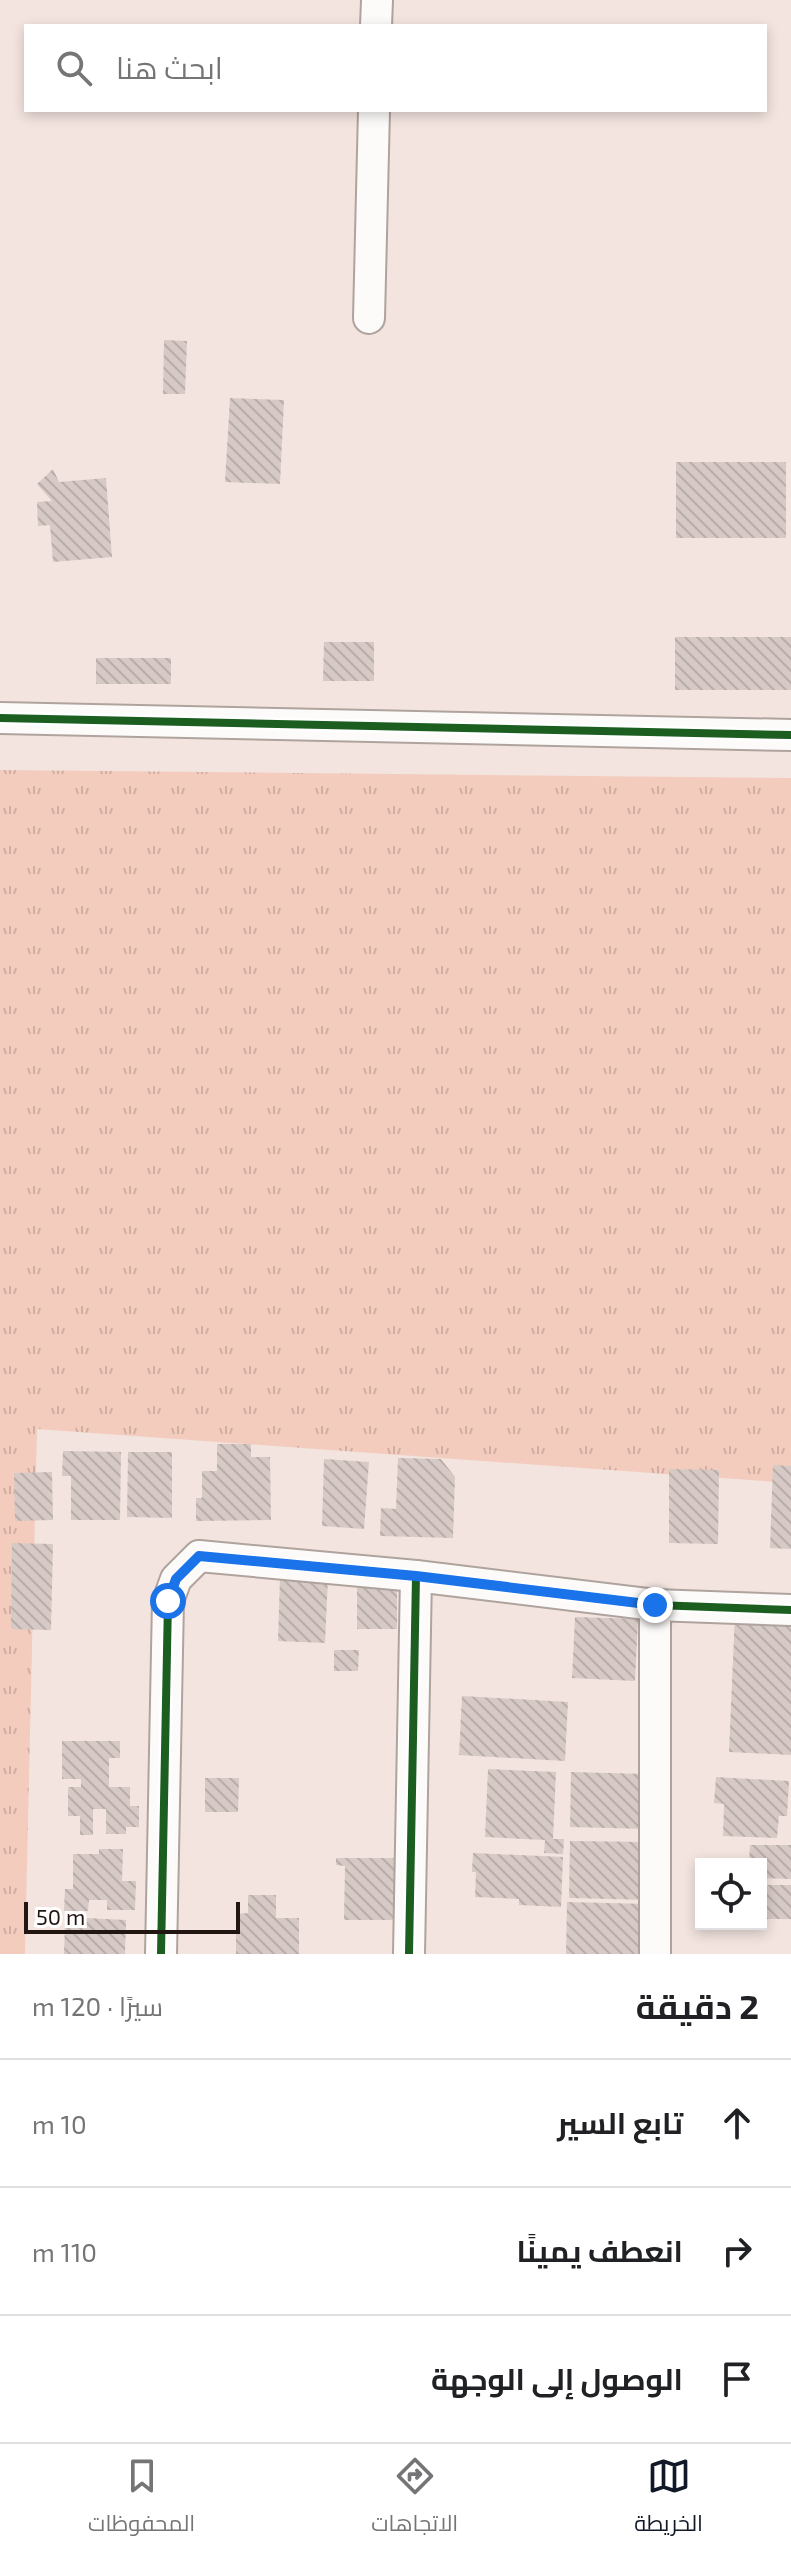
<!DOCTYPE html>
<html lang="ar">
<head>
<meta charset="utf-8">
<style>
  body { margin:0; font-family:"Exo 2",Cairo,sans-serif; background:#f6f6f6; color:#202124; direction:rtl }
  .controls { position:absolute; right:24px; bottom:24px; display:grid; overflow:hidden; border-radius:0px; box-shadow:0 4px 12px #0003 }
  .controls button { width:72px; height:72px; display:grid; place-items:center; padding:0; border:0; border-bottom:2px solid #e0e0e0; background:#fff; color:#202124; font:40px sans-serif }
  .scale { position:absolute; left:24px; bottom:20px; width:216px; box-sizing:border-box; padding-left:8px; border:4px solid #211612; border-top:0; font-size:22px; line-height:28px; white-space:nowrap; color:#211612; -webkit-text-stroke:6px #fff; paint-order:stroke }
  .stop { position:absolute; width:24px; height:24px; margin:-18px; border:6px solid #1a73e8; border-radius:50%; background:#fff }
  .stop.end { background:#1a73e8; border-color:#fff; box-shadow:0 2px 8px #0008 }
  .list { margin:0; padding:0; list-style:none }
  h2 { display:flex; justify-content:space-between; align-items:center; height:104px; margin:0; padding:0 32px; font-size:34px }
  h2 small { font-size:26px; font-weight:400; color:#757577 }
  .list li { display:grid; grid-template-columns:52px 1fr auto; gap:24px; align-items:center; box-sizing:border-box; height:128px; padding:0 32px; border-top:2px solid #e0e0e0 }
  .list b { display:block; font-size:30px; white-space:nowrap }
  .list em { font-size:26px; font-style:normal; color:#757577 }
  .icon { flex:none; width:44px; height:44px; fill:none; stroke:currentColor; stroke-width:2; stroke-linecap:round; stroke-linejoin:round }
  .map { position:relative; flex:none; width:791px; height:1954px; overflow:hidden; direction:ltr }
  .search { position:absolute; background:#fff; box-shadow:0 4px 12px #0003; left:24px; right:24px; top:24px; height:88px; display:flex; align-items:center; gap:20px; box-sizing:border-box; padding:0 28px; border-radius:0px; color:#757577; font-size:30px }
  .sheet { height:488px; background:#fff }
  nav { display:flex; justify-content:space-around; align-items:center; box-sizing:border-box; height:112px; border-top:2px solid #e0e0e0; background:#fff; font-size:22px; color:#757577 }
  nav a { display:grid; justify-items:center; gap:4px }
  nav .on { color:#111827 }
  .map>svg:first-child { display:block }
</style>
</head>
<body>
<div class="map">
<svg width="791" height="1954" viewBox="0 0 791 1954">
  <defs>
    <pattern id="grass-tufts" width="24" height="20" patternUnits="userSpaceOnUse" patternTransform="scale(2)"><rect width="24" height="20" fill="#f3ccbe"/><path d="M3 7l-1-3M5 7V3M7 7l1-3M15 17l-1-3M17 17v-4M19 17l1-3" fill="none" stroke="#d0aea2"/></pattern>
    <pattern id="building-back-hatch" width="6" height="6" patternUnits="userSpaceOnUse" patternTransform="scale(2)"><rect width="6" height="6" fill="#d7cac6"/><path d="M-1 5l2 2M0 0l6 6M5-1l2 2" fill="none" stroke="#b8ada9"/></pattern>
  </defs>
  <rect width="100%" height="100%" fill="#f3e4df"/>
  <!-- grass -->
  <path fill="url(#grass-tufts)" d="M0,770L791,778V1483L37,1429L25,1954H0Z"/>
  <!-- building -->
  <g fill="url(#building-back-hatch)">
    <path d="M164,340L187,341L185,394H163Z"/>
    <path d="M230,398L284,400L280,484L225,482Z"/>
    <rect x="676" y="462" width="110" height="76"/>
    <path d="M53,469L59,482L106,478L112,557L53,562L50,525L38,526L37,502L52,501L37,484Z"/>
    <rect x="675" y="637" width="116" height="53"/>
    <path d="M324,642H374V681H323Z"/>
    <rect x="96" y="658" width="75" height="26"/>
    <path d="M217,1444H251V1457H270L271,1520L196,1521V1498H202V1471H217Z"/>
    <path d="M63,1451L121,1452L120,1520H71V1476H62Z"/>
    <path d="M128,1452H172V1518L127,1517Z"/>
    <path d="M398,1458L441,1459L455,1477L453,1538L380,1536L381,1508L396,1509Z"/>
    <path d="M324,1459L369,1462L364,1529L322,1526Z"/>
    <path d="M773,1465L791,1466V1549L770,1548Z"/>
    <path d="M669,1469L719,1470L718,1544L669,1543Z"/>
    <path d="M52,1472L53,1520L15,1521L14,1473Z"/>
    <path d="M12,1543L53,1544L51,1630L11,1629Z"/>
    <path d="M280,1576L328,1577L325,1643L278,1641Z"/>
    <rect x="357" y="1585" width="40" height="44"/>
    <path d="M735,1613L791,1616V1755L729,1752Z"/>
    <path d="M575,1617L638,1619L635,1681L572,1678Z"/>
    <path d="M334,1650H359L358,1671H334Z"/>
    <path d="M462,1696L568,1702L565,1761L459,1755Z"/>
    <path d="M62,1741H120V1758H109V1787H130V1806H139V1827H126V1834H106V1809H93V1835H80V1816H68V1787H81V1779H62Z"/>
    <path d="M488,1769L556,1772L553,1839H564L563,1854L544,1853L545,1840L485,1837Z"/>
    <path d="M571,1772L647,1774L646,1829L570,1827Z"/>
    <path d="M716,1777L789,1781L787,1816H779L777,1838L723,1836L724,1804L714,1803Z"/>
    <path d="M205,1778H239L238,1812H205Z"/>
    <path d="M570,1841L650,1842L648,1900L569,1898Z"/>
    <path d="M750,1845H791V1879L761,1878V1864H749Z"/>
    <path d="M99,1849H123L122,1881H136L135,1910H107V1900H89L88,1911H64L65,1889H73V1854H99Z"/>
    <path d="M473,1853L563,1857L561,1907L519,1905V1899L475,1897L476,1872H472Z"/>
    <path d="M336,1858H395V1920H344L345,1866L336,1865Z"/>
    <rect x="761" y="1885" width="30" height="34"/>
    <path d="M248,1895H276V1918H299V1954H236V1914L248,1913Z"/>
    <path d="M567,1902L648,1904L647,1954H566Z"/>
    <path d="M85,1918L126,1920L125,1954H64L65,1924L84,1925Z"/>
  </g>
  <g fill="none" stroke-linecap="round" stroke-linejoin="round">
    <defs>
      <g id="minor">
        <path d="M376,26L377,0"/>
        <path d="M369,318L374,110"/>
        <path d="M0,718L791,735"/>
        <path d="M655,1605V1954"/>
        <path d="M161,1954L168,1601L176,1579L199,1556L416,1576L655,1605L791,1610"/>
        <path d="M409,1954L416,1576"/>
      </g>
    </defs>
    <!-- minor casing -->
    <use href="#minor" stroke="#afa39e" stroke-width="34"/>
    <!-- minor -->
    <use href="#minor" stroke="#fdfbfa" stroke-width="30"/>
    <defs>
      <g id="cycleway">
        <path d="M0,718L791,735"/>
        <path d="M161,1954L168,1601L176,1579L199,1556L416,1576L655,1605L791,1610"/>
        <path d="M409,1954L416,1576"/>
      </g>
    </defs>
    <!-- cycleway casing -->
    <use href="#cycleway" stroke="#fff" stroke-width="13"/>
    <!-- cycleway -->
    <use href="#cycleway" stroke="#1b5e20" stroke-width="8"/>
  </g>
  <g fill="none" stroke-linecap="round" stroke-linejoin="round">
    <!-- route -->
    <path stroke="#1a73e8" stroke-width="10" d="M168,1601L176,1579L199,1556L416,1576L655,1605"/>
  </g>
</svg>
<div class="controls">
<button><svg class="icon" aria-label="locate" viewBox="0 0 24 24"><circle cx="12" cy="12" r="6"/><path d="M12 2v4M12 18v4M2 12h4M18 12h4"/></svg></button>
</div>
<div class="scale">50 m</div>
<div class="stop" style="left:168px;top:1601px"></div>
<div class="stop end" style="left:655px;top:1605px"></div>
<div class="search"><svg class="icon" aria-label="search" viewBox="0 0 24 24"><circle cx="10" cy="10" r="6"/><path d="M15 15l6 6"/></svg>ابحث هنا</div>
</div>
<section class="sheet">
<h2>2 دقيقة<small>سيرًا · 120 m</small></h2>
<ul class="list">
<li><svg class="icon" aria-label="ahead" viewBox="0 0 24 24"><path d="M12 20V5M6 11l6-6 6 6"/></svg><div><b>تابع السير</b></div><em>10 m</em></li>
<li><svg class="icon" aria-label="right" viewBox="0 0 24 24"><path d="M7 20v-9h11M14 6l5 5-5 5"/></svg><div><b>انعطف يمينًا</b></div><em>110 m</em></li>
<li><svg class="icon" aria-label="arrive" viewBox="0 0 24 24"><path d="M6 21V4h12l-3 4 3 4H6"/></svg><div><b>الوصول إلى الوجهة</b></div></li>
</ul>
</section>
<nav>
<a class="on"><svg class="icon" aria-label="map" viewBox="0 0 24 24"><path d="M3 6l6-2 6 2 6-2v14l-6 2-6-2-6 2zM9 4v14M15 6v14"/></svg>الخريطة</a>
<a><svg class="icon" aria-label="directions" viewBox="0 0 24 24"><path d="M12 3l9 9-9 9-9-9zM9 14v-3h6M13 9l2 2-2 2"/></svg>الاتجاهات</a>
<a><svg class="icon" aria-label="saved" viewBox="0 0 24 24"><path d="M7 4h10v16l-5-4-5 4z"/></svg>المحفوظات</a>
</nav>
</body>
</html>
